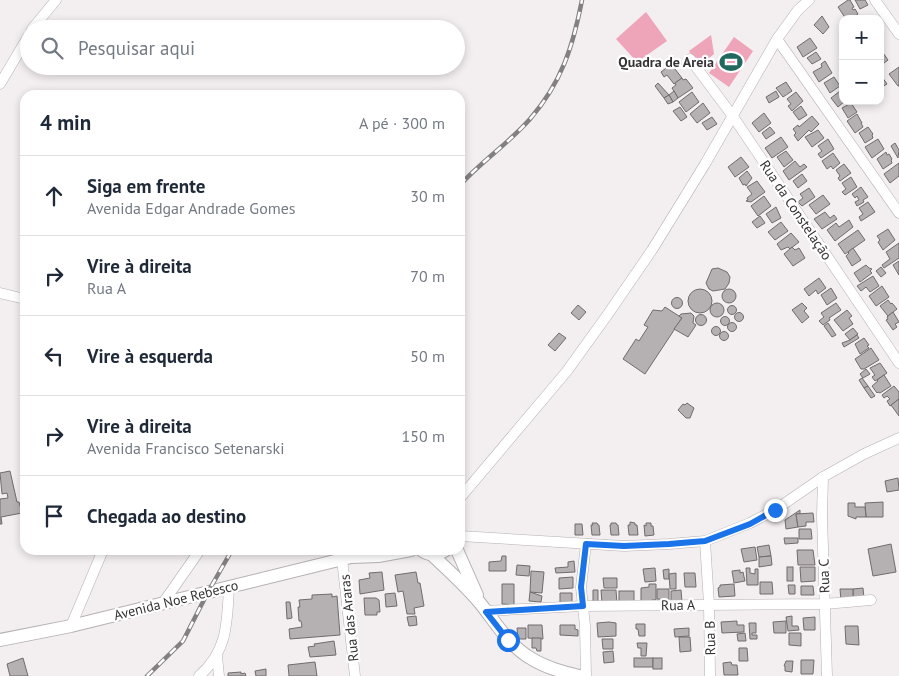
<!DOCTYPE html>
<html lang="pt">
<head>
<meta charset="utf-8">
<style>
  body { margin:0; font-family:"PT Sans",sans-serif; background:#f6f6f7; color:#1f2937 }
  .controls { position:absolute; right:15px; top:15px; display:grid; overflow:hidden; border-radius:10px; box-shadow:0 2px 8px #0003 }
  .controls button { width:45px; height:45px; display:grid; place-items:center; padding:0; border:0; border-bottom:1px solid #e0e1e3; background:#fff; color:#1f2937; font:25px sans-serif }
  .stop { position:absolute; width:15px; height:15px; margin:-11px; border:4px solid #1a73e8; border-radius:50%; background:#fff }
  .stop.end { background:#1a73e8; border-color:#fff; box-shadow:0 1px 5px #0008 }
  .list { margin:0; padding:0; list-style:none }
  h2 { display:flex; justify-content:space-between; align-items:center; height:65px; margin:0; padding:0 20px; font-size:21px }
  h2 small { font-size:16px; font-weight:400; color:#747a83 }
  .list li { display:grid; grid-template-columns:32px 1fr auto; gap:15px; align-items:center; box-sizing:border-box; height:80px; padding:0 20px; border-top:1px solid #e0e1e3 }
  .list b { display:block; font-size:19px; white-space:nowrap }
  .list p { margin:0; font-size:16px; white-space:nowrap; color:#747a83 }
  .list em { font-size:16px; font-style:normal; color:#747a83 }
  .icon { flex:none; width:28px; height:28px; fill:none; stroke:currentColor; stroke-width:2; stroke-linecap:round; stroke-linejoin:round }
  .map { position:relative; flex:none; width:899px; height:676px; overflow:hidden }
  .search { position:absolute; background:#fff; box-shadow:0 2px 8px #0003; left:20px; top:20px; width:445px; height:55px; display:flex; align-items:center; gap:12px; box-sizing:border-box; padding:0 18px; border-radius:28px; color:#747a83; font-size:19px }
  .panel { position:absolute; background:#fff; box-shadow:0 2px 8px #0003; left:20px; top:90px; width:445px; height:465px; border-radius:15px }
  .map>svg:first-child { display:block }
</style>
</head>
<body>
<div class="map">
<svg width="899" height="676" viewBox="0 0 899 676">
  <rect width="100%" height="100%" fill="#f3eeef"/>
  <!-- green -->
  <g fill="#eea4b9">
    <path d="M646,12L667,41L637,62L616,39Z"/>
    <path d="M711,35L714,54L699,66L689,51Z"/>
    <path d="M734,37L753,51L729,87L709,73Z"/>
  </g>
  <!-- building -->
  <g fill="#b5b0b1" stroke="#706b6c">
    <path d="M848,0H850L854,7L852,8L853,10L855,9L858,14L851,19H846L838,7Z"/>
    <path d="M855,0H865L868,5L860,9Z"/>
    <path d="M822,16L829,27L823,34L814,25Z"/>
    <path d="M810,38L817,48L803,57L797,47Z"/>
    <path d="M881,50L888,60L880,66V51Z"/>
    <path d="M816,52L821,59L812,64L807,58Z"/>
    <path d="M678,59L682,64L675,69L682,78L674,84L667,75L664,77L661,72Z"/>
    <path d="M825,61L832,73L819,82L813,72L822,67L821,64Z"/>
    <path d="M899,67V86H898L889,74Z"/>
    <path d="M834,77L840,86L830,93L824,83Z"/>
    <path d="M882,77L887,84L880,88V78Z"/>
    <path d="M682,78L683,80L686,79L693,88L678,98L672,88L676,85L675,83Z"/>
    <path d="M786,82L792,91L783,97L776,88Z"/>
    <path d="M658,83L669,95L664,98L655,86Z"/>
    <path d="M674,91L678,98L673,102L669,95Z"/>
    <path d="M776,91L779,97L769,103L766,97Z"/>
    <path d="M840,91L843,95V101H845L838,107L831,98Z"/>
    <path d="M692,92L699,102L686,112L679,102Z"/>
    <path d="M796,92L803,101L792,111L788,106L791,104L787,99Z"/>
    <path d="M669,95L673,102L668,104L664,98Z"/>
    <path d="M703,103L710,113L697,123L690,114Z"/>
    <path d="M851,103L857,112L848,118L842,108Z"/>
    <path d="M801,106L807,115L799,120L793,112Z"/>
    <path d="M680,107L687,117L681,121L673,111Z"/>
    <path d="M764,113L771,123L759,132L752,123Z"/>
    <path d="M857,114L862,123H861L863,127L855,133L847,121Z"/>
    <path d="M812,116L819,124L811,132L809,130L798,141L794,135L796,133L793,129L798,125L799,127Z"/>
    <path d="M712,117L717,124L707,130L702,123Z"/>
    <path d="M770,127L775,133L766,139L762,133Z"/>
    <path d="M868,127L873,134L872,135L873,138L865,143L859,133Z"/>
    <path d="M818,130L824,138L812,147L805,137Z"/>
    <path d="M781,137L788,147L772,158L765,148Z"/>
    <path d="M828,139L834,149L821,158L818,154L822,151L818,146Z"/>
    <path d="M878,139L884,149L872,158L865,147Z"/>
    <path d="M895,143L899,150L898,158L891,146Z"/>
    <path d="M786,151L793,160L784,167L777,157Z"/>
    <path d="M886,152L887,155L889,154L892,159L891,160L892,163L883,169L877,159Z"/>
    <path d="M833,153L840,163L833,169L831,166L827,169L822,161Z"/>
    <path d="M741,157L749,167L735,177L728,167Z"/>
    <path d="M795,161L800,167L804,164L807,167L789,180L783,171Z"/>
    <path d="M899,163V176L890,183L884,174Z"/>
    <path d="M844,164L851,173L840,181L838,178L840,176L836,170Z"/>
    <path d="M747,171L752,178L746,186L745,184L743,185L739,178Z"/>
    <path d="M802,174L807,181L798,188L793,181Z"/>
    <path d="M851,177L857,187L845,195L842,192L846,189L842,183Z"/>
    <path d="M757,181L765,192L751,202L746,201L748,200L747,198L752,194L747,187Z"/>
    <path d="M861,187L868,197L863,200L864,202L857,206L855,202L859,200L857,196L855,198L852,194Z"/>
    <path d="M809,188L815,197L802,206L798,202L803,198L800,194Z"/>
    <path d="M823,195L830,204L816,214L809,205Z"/>
    <path d="M764,196L771,206L758,216L751,206Z"/>
    <path d="M868,202L875,212L861,221L859,217L863,214L859,208Z"/>
    <path d="M776,207L781,218L772,223L766,214Z"/>
    <path d="M825,212L830,218L834,215L837,219L822,229L814,219Z"/>
    <path d="M760,216L765,223L757,228L752,222Z"/>
    <path d="M849,220L853,227L835,241L827,230L836,223L839,227Z"/>
    <path d="M781,222L788,231L775,240L768,232Z"/>
    <path d="M888,229L895,240L883,250L878,242L880,240L877,236Z"/>
    <path d="M858,230L865,240L845,254L838,244Z"/>
    <path d="M791,233L799,242L790,249L788,247L781,250L777,244Z"/>
    <path d="M899,243V258L884,268L882,265L890,259L886,252Z"/>
    <path d="M792,247L795,250L799,248L805,258L793,266L784,254Z"/>
    <path d="M853,248L861,260L852,266L846,256L849,253L848,252Z"/>
    <path d="M899,261V275L893,265Z"/>
    <path d="M866,265L869,268L872,269L870,271L872,273L860,282L854,273Z"/>
    <path d="M881,267L886,273L881,277L876,271Z"/>
    <path d="M718,268L727,272L730,277L729,283L725,289L713,291L709,289L706,283L712,269Z"/>
    <path d="M873,276L879,286L870,292L866,287L861,291L857,286Z"/>
    <path d="M819,278L826,288L818,294L816,290L809,296L804,289Z"/>
    <path d="M882,286L889,297L876,306L869,296Z"/>
    <path d="M831,288L837,298L827,305L821,295Z"/>
    <circle cx="729" cy="296" r="7"/>
    <circle cx="700" cy="301" r="12"/>
    <circle cx="677" cy="303" r="5.5"/>
    <path d="M888,300L891,304L892,303L897,309L888,316L880,306Z"/>
    <circle cx="717" cy="310" r="7"/>
    <path d="M802,303L807,308L804,311L809,317L802,323L792,310Z"/>
    <path d="M836,303L841,310L829,318L830,320L823,325L819,321L824,317L821,313Z"/>
    <path d="M578,305L586,312L579,320L571,313Z"/>
    <circle cx="732" cy="310" r="4.5"/>
    <path d="M665,307L682,318L645,374L623,359L636,339L639,341L648,327L644,325L653,310L662,311Z"/>
    <path d="M847,310L852,316L849,318L853,324L843,331L834,320Z"/>
    <path d="M893,312L899,322L895,324L897,327L893,330L886,320L888,319L887,317Z"/>
    <circle cx="739" cy="317" r="4.5"/>
    <path d="M691,313L694,316L693,323L696,325L688,337L674,329L682,318L679,316L681,314Z"/>
    <circle cx="701" cy="320" r="5.5"/>
    <circle cx="725" cy="321" r="4.5"/>
    <circle cx="732" cy="327" r="4.5"/>
    <path d="M828,323L836,335L832,337L824,326Z"/>
    <circle cx="716" cy="331" r="4.5"/>
    <path d="M853,328L858,334L850,340L845,334Z"/>
    <circle cx="724" cy="336" r="4.5"/>
    <path d="M559,333L566,338L555,351L548,345Z"/>
    <path d="M857,335L859,338L844,347L842,343L850,340Z"/>
    <path d="M864,338L869,345L867,346L869,348L860,354L855,344Z"/>
    <path d="M871,348L879,360L864,369H861L855,359Z"/>
    <path d="M880,363L887,373L875,381L872,377L875,375L870,368Z"/>
    <path d="M866,369L870,374L863,378L860,374Z"/>
    <path d="M884,375L891,386L880,393L878,392L877,393L872,386L878,381L877,380Z"/>
    <path d="M862,378L868,386L864,388L859,380Z"/>
    <path d="M868,386L875,396L871,398L864,388Z"/>
    <path d="M894,386L899,392V399L890,406L887,401L890,399L887,396L884,398L882,395Z"/>
    <path d="M899,399V416L891,405Z"/>
    <path d="M687,403L694,408L690,418H686L678,410L683,404L685,405Z"/>
    <path d="M10,471L17,502H19L22,513L1,517L2,524H0V499L8,498L7,493L2,494L0,473Z"/>
    <path d="M898,478L899,490L887,492L885,481Z"/>
    <path d="M883,502V517H866L865,503Z"/>
    <path d="M848,503H855V507H865L866,517H856V519L848,516Z"/>
    <path d="M800,510V514H796L798,527L786,529L785,520Z"/>
    <path d="M813,513L814,522H806V526L798,527L796,514Z"/>
    <path d="M630,522L635,523V525H637L638,535H629L628,525H630Z"/>
    <path d="M592,523H597L598,525H599L600,535H592L591,525H593Z"/>
    <path d="M611,523H616L617,525H618L619,535H611L610,525H611Z"/>
    <path d="M646,523H651V526H653L654,535L645,536L644,525L646,526Z"/>
    <path d="M575,524H582L583,535H575Z"/>
    <path d="M799,529H811L812,539H799Z"/>
    <path d="M784,538H798V543L785,544Z"/>
    <path d="M891,544L896,572L873,576L868,549Z"/>
    <path d="M769,545L771,556L759,557L757,547Z"/>
    <path d="M755,547L757,560L744,562L741,549Z"/>
    <path d="M797,550H813L815,565H798Z"/>
    <path d="M502,556H506V571H489V562L501,561Z"/>
    <path d="M771,556L772,565L759,567V557Z"/>
    <path d="M574,561L575,572L556,573L555,568L568,567V562Z"/>
    <path d="M517,565L530,566L529,576L516,575Z"/>
    <rect x="787" y="567" width="6" height="14"/>
    <path d="M800,567H815V581L801,582Z"/>
    <path d="M655,568L656,581L645,582L643,569Z"/>
    <path d="M746,568H750V573L755,574V569H758V585H747Z"/>
    <path d="M669,569V579H664L663,570Z"/>
    <path d="M740,570V573L743,572L745,581L734,583L732,571Z"/>
    <path d="M531,571L544,572L542,593L530,592Z"/>
    <path d="M382,572L384,590L360,594L359,580L370,578L369,573Z"/>
    <path d="M416,572L418,583H420L424,606L414,608L415,614H407L403,591L398,592L395,575Z"/>
    <path d="M676,573V589H670L669,574Z"/>
    <path d="M684,573H695L696,587H685Z"/>
    <path d="M573,577V588L559,589V578Z"/>
    <path d="M603,578H617V588H604Z"/>
    <path d="M760,582H772L773,594H760Z"/>
    <path d="M502,584H514V605L502,604Z"/>
    <path d="M649,584H656V600H652V602H641V588L649,587Z"/>
    <path d="M734,584L735,596L719,597L718,588L720,587V585Z"/>
    <path d="M788,585H795V594H789Z"/>
    <path d="M801,586H813L814,595H801Z"/>
    <path d="M863,588L864,598H853V589Z"/>
    <path d="M657,589H669V600L657,599Z"/>
    <path d="M840,589H853V601H841Z"/>
    <path d="M593,590H598V601L593,602Z"/>
    <path d="M601,590H616L617,603L602,604Z"/>
    <path d="M681,590L682,602H671V591Z"/>
    <rect x="619" y="591" width="15" height="12"/>
    <path d="M530,592L542,596L541,602L529,601Z"/>
    <path d="M395,593L397,606L386,607L385,594Z"/>
    <path d="M560,593H572V604L560,603Z"/>
    <path d="M332,594V597L337,596L340,635L290,639L289,629L302,627L301,621H299L298,607H300L299,600L312,599V595Z"/>
    <path d="M364,598H376L379,600L380,612H377V615H365Z"/>
    <path d="M286,602H290L292,618L287,619Z"/>
    <path d="M416,616L417,625L409,626L407,617Z"/>
    <path d="M792,616V626H798L799,630L788,631L786,617Z"/>
    <path d="M815,617V630H804L803,618Z"/>
    <path d="M737,621V625H744V632L722,633L721,622Z"/>
    <path d="M786,621V633H774L773,622Z"/>
    <path d="M609,622L616,623V636L598,637L597,623Z"/>
    <path d="M749,623H756V633H752V635H757V639H750Z"/>
    <path d="M636,624H645V636H639L638,629H636Z"/>
    <path d="M528,625H542L543,639L528,638Z"/>
    <path d="M560,625H575V629L578,630V636L560,635Z"/>
    <path d="M845,626H858L859,645L846,644Z"/>
    <path d="M517,628H526V639H518Z"/>
    <path d="M689,628V636L675,637L674,629Z"/>
    <path d="M745,633L746,641H738L737,634Z"/>
    <path d="M789,633H801V646L789,645Z"/>
    <path d="M679,637H690L691,651L680,652Z"/>
    <path d="M532,638H541V651H537L536,648H532Z"/>
    <path d="M602,639H613V649H603Z"/>
    <path d="M334,641L336,655L310,657L308,647L315,646L314,644Z"/>
    <path d="M637,643H647L646,656H641V648H638Z"/>
    <path d="M739,648H747L748,661H739Z"/>
    <path d="M613,651L614,662L604,663L603,652Z"/>
    <path d="M23,658L28,676H10L7,664Z"/>
    <rect x="634" y="658" width="19" height="9"/>
    <rect x="653" y="658" width="9" height="11"/>
    <path d="M801,660H814L813,674H801Z"/>
    <path d="M786,661H793L792,672L785,671V666H784Z"/>
    <path d="M315,662L317,676H289L288,665Z"/>
    <path d="M731,662L732,665H737L738,675H724L723,663Z"/>
    <path d="M266,669V676H256L255,671Z"/>
    <path d="M241,672V674L245,673L246,676H228V673Z"/>
  </g>
  <g fill="none" stroke-linecap="round" stroke-linejoin="round">
    <defs>
      <g id="minor">
        <path d="M875,0L899,34"/>
        <path d="M32,29L56,0"/>
        <path d="M777,39L899,213"/>
        <path d="M690,59L732,115L899,363"/>
        <path d="M0,84L29,35"/>
        <path d="M0,293L25,299"/>
        <path d="M823,477L822,516L827,676"/>
        <path d="M460,498L567,371L608,314L652,250L705,164L777,39L798,10L809,0"/>
        <path d="M460,536L624,546L669,544L705,541L750,523L775,510L823,477L864,454L899,438"/>
        <path d="M705,541L709,604L710,676"/>
        <path d="M586,544L581,587L585,626L586,676"/>
        <path d="M342,559L355,676"/>
        <path d="M163,603L200,550"/>
        <path d="M486,611L583,606L825,604L871,600"/>
        <path d="M71,626L103,550"/>
        <path d="M217,657L219,676"/>
        <path d="M199,676C228,651 227,622 229,587"/>
      </g>
      <g id="major">
        <path d="M421,550C429,556 438,555 446,550"/>
        <path d="M457,550L477,595"/>
        <path d="M431,554C448,570 465,585 480,603C496,623 509,646 532,659C547,668 563,672 579,676"/>
        <path d="M0,640L71,626L351,557L378,556L411,550"/>
      </g>
    </defs>
    <!-- minor casing -->
    <use href="#minor" stroke="#b6b1b2" stroke-width="11"/>
    <!-- major casing -->
    <use href="#major" stroke="#b6b1b2" stroke-width="14"/>
    <!-- minor -->
    <use href="#minor" stroke="#fff" stroke-width="10"/>
    <!-- major -->
    <use href="#major" stroke="#fff" stroke-width="12"/>
    <defs>
      <g id="rail">
        <path d="M460,185C482,161 509,143 530,119C562,82 573,46 582,0"/>
        <path d="M147,676L183,641L208,592L232,550"/>
      </g>
    </defs>
    <!-- rail casing -->
    <use href="#rail" stroke="#838081" stroke-width="4.5"/>
    <!-- rail -->
    <use href="#rail" stroke="#fff" stroke-width="2.5" stroke-dasharray="8" stroke-linecap="butt"/>
  </g>
  <g fill="none" stroke-linecap="round" stroke-linejoin="round">
    <!-- route -->
    <path stroke="#1a73e8" stroke-width="6" d="M508,640L486,612L583,606L581,587L586,544L624,546L669,544L705,541L750,524L775,510"/>
  </g>
  <!-- icons -->
  <defs>
    <symbol id="stadium-bare" viewBox="-9 -9 18 18"><path d="M0-5a6.5 5 0 1 0 0 10a6.5 5 0 1 0 0-10ZM-3.5-1.8h7v3.6h-7Z" fill="#21685e" stroke="#fff" stroke-width="2.5" paint-order="stroke"/></symbol>
  </defs>
  <g fill-rule="evenodd">
    <use href="#stadium-bare" x="715" y="46" width="32" height="32"/>
  </g>
  <g text-anchor="middle" dominant-baseline="central" stroke-width="4.5" stroke-linejoin="round" paint-order="stroke">
    <!-- poi labels -->
    <g font-size="14" font-weight="bold" fill="#353334" stroke="#fff" text-anchor="end">
      <text x="714" y="62">Quadra de Areia</text>
    </g>
    <!-- street labels -->
    <g font-size="14" fill="#353334" stroke="#fff">
      <text transform="translate(796 210) rotate(56)">Rua da Constelação</text>
      <text transform="translate(824 576) rotate(-92)">Rua C</text>
      <text transform="translate(176 600) rotate(-14)">Avenida Noe Rebesco</text>
      <text transform="translate(678 605) rotate(-1)">Rua A</text>
      <text transform="translate(349 618) rotate(-96)">Rua das Araras</text>
      <text transform="translate(710 638) rotate(-91)">Rua B</text>
    </g>
  </g>
</svg>
<div class="controls">
<button>+</button>
<button>−</button>
</div>
<div class="stop" style="left:508px;top:640px"></div>
<div class="stop end" style="left:775px;top:510px"></div>
<div class="search"><svg class="icon" aria-label="search" viewBox="0 0 24 24"><circle cx="10" cy="10" r="6"/><path d="M15 15l6 6"/></svg>Pesquisar aqui</div>
<section class="panel">
<h2>4 min<small>A pé · 300 m</small></h2>
<ul class="list">
<li><svg class="icon" aria-label="ahead" viewBox="0 0 24 24"><path d="M12 20V5M6 11l6-6 6 6"/></svg><div><b>Siga em frente</b><p>Avenida Edgar Andrade Gomes</p></div><em>30 m</em></li>
<li><svg class="icon" aria-label="right" viewBox="0 0 24 24"><path d="M7 20v-9h11M14 6l5 5-5 5"/></svg><div><b>Vire à direita</b><p>Rua A</p></div><em>70 m</em></li>
<li><svg class="icon" aria-label="left" viewBox="0 0 24 24"><path d="M17 20v-9H6M10 6l-5 5 5 5"/></svg><div><b>Vire à esquerda</b></div><em>50 m</em></li>
<li><svg class="icon" aria-label="right" viewBox="0 0 24 24"><path d="M7 20v-9h11M14 6l5 5-5 5"/></svg><div><b>Vire à direita</b><p>Avenida Francisco Setenarski</p></div><em>150 m</em></li>
<li><svg class="icon" aria-label="arrive" viewBox="0 0 24 24"><path d="M6 21V4h12l-3 4 3 4H6"/></svg><div><b>Chegada ao destino</b></div></li>
</ul>
</section>
</div>
</body>
</html>
